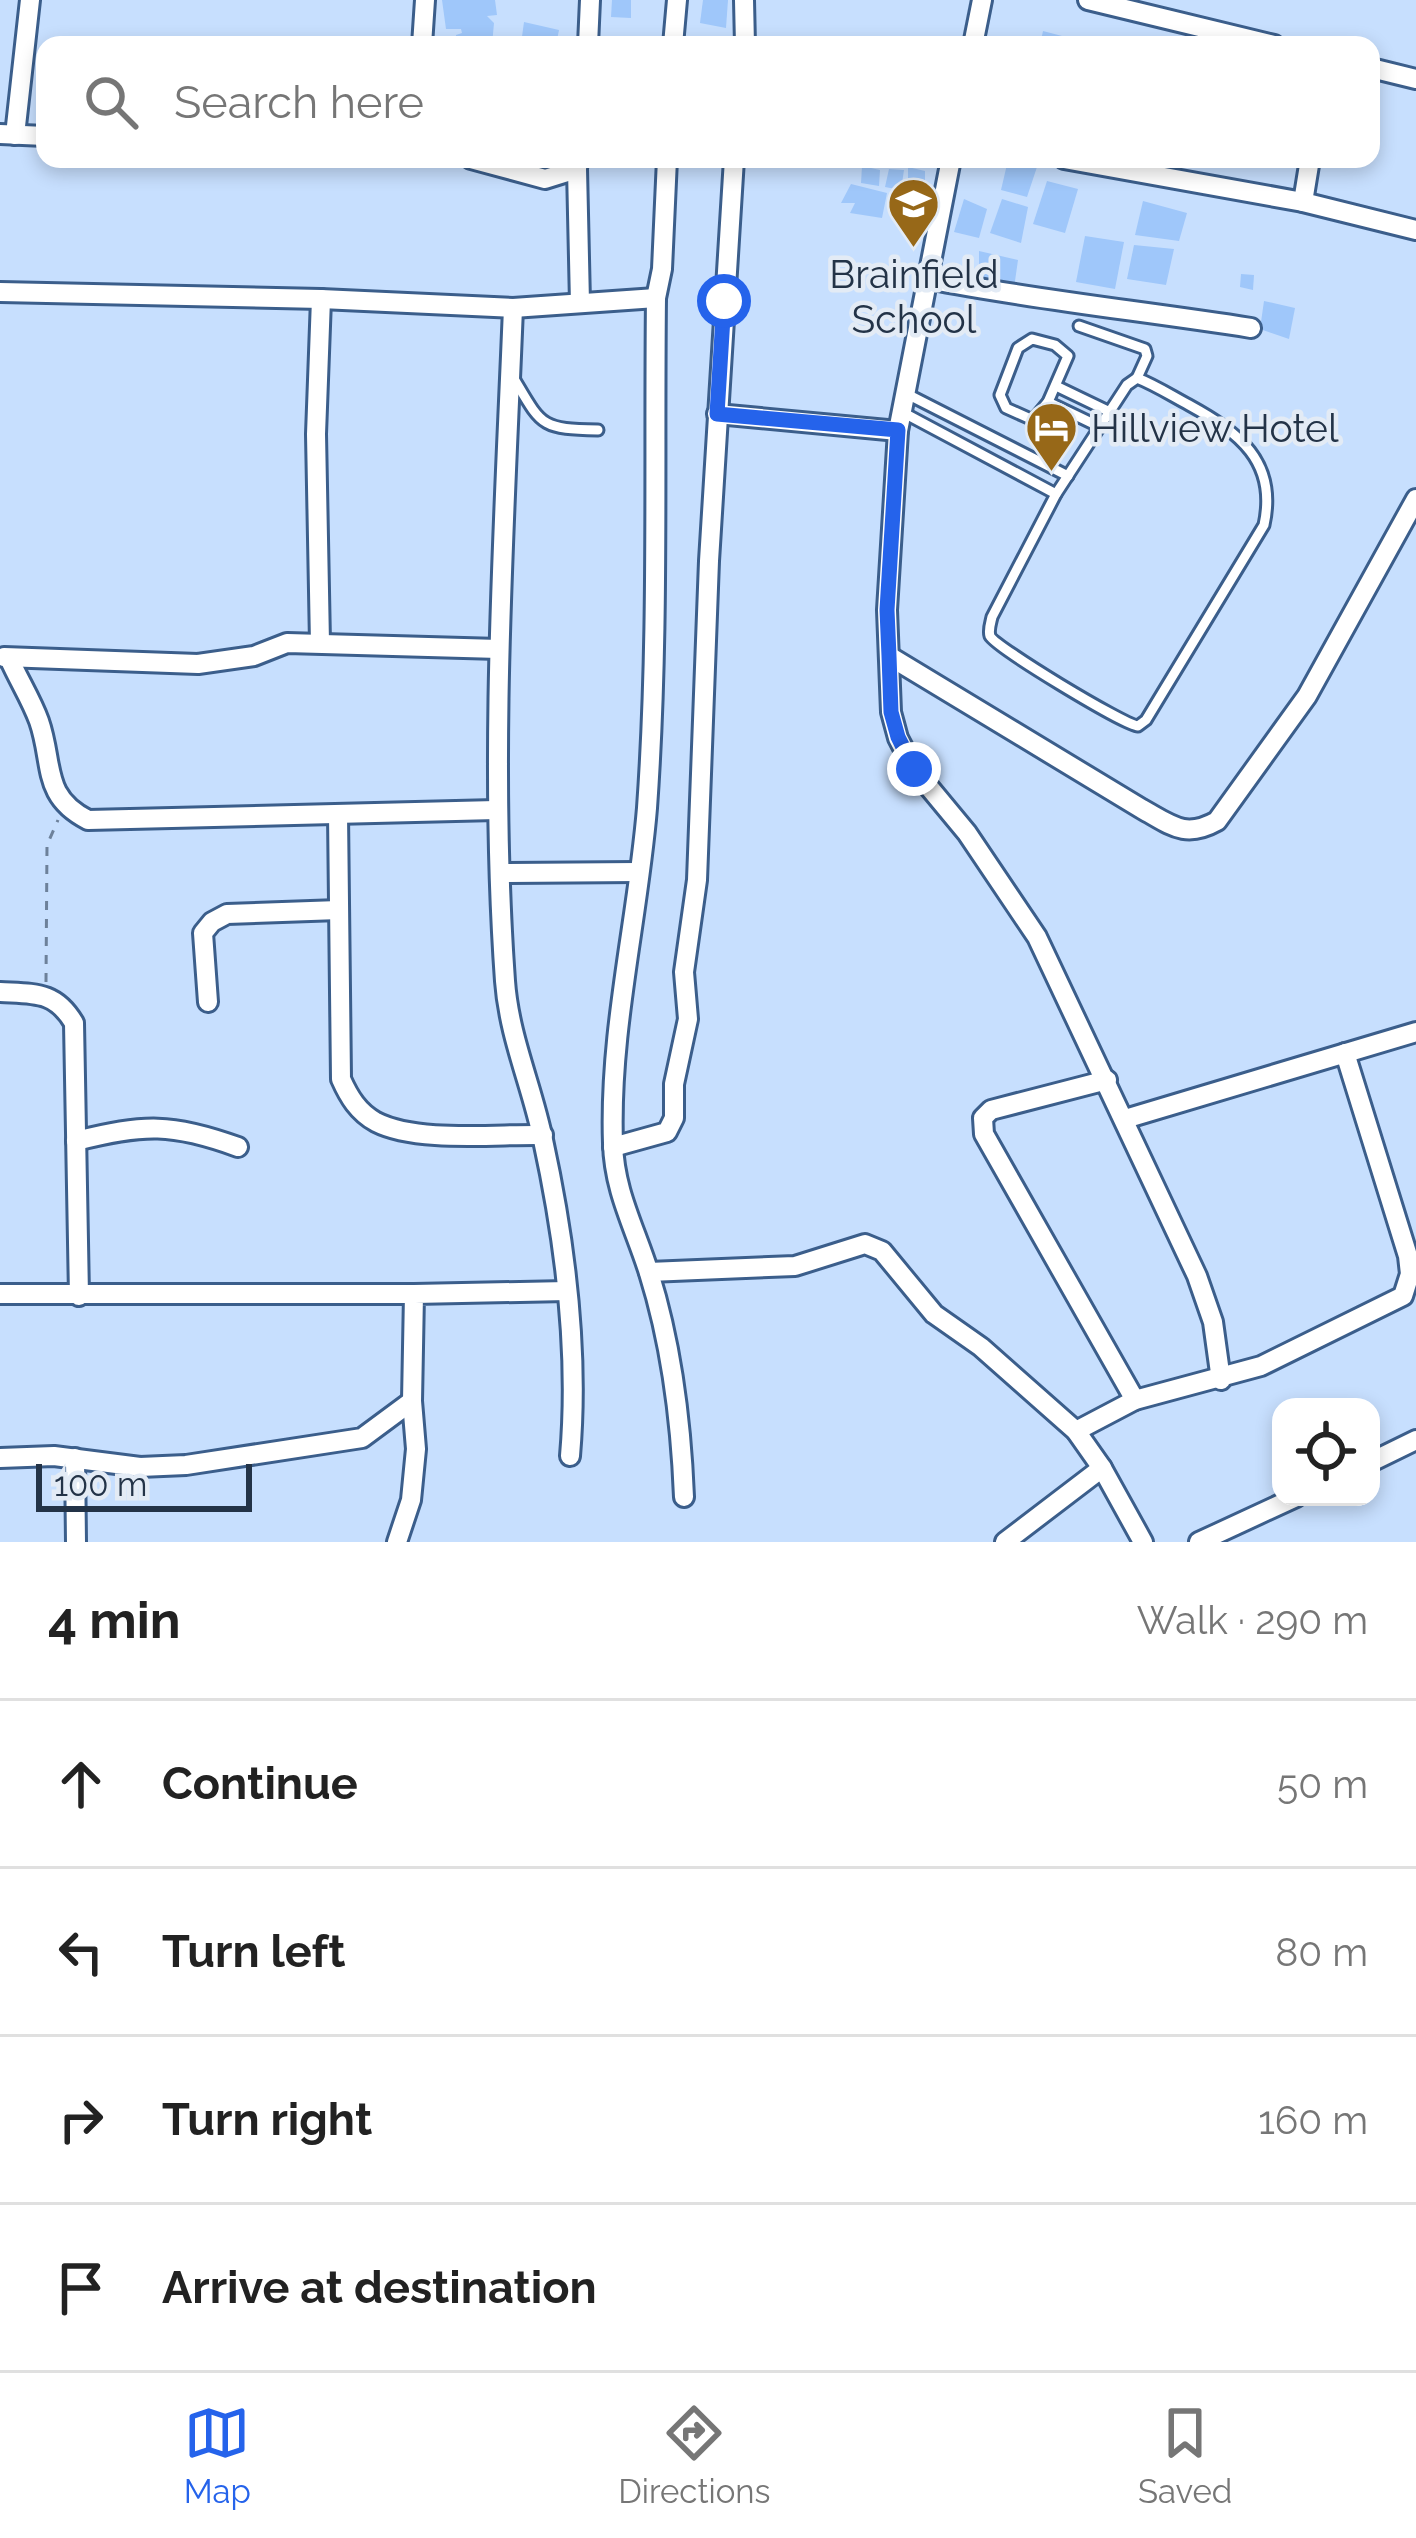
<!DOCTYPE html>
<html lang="en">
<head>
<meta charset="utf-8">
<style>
  body { margin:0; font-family:Raleway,sans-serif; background:#f6f6f6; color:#222 }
  .controls { position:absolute; right:36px; bottom:36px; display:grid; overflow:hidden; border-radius:24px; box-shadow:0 6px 18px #0003 }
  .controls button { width:108px; height:108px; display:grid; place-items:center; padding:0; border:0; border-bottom:3px solid #e0e0e0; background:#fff; color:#222; font:60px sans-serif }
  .scale { position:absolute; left:36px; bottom:30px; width:216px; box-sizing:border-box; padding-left:12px; border:6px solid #233347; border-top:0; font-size:33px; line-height:42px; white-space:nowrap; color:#233347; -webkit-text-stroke:9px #e3ebf5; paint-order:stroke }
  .stop { position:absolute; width:36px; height:36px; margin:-27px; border:9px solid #2563eb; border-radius:50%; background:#fff }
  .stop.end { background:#2563eb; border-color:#fff; box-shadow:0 3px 12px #0008 }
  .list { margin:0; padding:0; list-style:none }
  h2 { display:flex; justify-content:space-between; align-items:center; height:156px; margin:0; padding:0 48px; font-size:51px }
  h2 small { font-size:39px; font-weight:400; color:#767676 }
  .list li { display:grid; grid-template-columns:78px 1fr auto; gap:36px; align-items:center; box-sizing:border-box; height:168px; padding:0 48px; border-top:3px solid #e0e0e0 }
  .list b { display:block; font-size:45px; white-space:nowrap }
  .list em { font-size:39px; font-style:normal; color:#767676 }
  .icon { flex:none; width:66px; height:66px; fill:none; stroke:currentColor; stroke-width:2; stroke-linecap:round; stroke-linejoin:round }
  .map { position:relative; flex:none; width:1416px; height:1542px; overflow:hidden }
  .search { position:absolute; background:#fff; box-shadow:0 6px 18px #0003; left:36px; right:36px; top:36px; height:132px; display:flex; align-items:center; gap:30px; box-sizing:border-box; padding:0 42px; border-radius:24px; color:#767676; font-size:45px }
  .sheet { height:828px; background:#fff }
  nav { display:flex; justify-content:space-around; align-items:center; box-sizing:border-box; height:168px; border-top:3px solid #e0e0e0; background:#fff; font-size:33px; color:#767676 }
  nav a { display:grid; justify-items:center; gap:6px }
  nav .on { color:#2563eb }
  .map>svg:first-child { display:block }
</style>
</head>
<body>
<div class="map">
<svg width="1416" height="1542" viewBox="0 0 1416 1542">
  <rect width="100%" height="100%" fill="#c7dffe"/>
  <!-- building -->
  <g fill="#9fc7fa">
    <path d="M442,0H495L497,15L487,16L494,23L492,45H456V35L462,33L461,29H446Z"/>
    <path d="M612,0H631V18L611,17Z"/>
    <path d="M703,0H728L726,28L700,23Z"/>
    <path d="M524,22L559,30L556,45L521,44Z"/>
    <path d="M1043,31L1081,41L1079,45H1040Z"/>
    <path d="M1008,160L1039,161L1027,197L1001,190Z"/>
    <path d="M862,166L880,170L879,186L861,183Z"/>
    <path d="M908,167L925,171V195L908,188Z"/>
    <path d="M889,169L904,170L901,190L885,187Z"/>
    <path d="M1047,181L1078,189L1065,233L1033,224Z"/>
    <path d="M851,184L887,193L882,218L850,213L855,203H841Z"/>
    <path d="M964,199L987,209L979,238L954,232Z"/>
    <path d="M1002,199L1028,207L1021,243L990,233Z"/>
    <path d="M1143,201L1187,213L1179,241L1135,235Z"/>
    <path d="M1085,236L1124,242L1115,289L1076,282Z"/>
    <path d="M1134,245L1174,249L1166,285L1127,279Z"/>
    <path d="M979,251L1018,260L1014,288L979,280Z"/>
    <path d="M1241,274L1254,275L1253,290L1240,287Z"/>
    <path d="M1264,301L1295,308L1289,339L1260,329Z"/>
  </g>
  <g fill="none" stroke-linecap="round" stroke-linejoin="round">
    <defs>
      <g id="service">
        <path d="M1079,326L1145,349L1147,356L1137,378"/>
        <path d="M1032,339L1055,345L1068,356L1048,402L1033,420L1006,408L1000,395L1018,348Z"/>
        <path d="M513,377C542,426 540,429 598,430"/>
        <path d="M1137,378C1155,385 1172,396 1189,405C1238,432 1278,461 1264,525L1146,720L1138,726C1124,725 995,647 990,636C988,630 991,622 992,617L1056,494L1127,385Z"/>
        <path d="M1056,386L1110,412"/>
        <path d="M907,394L1068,476"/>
        <path d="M1048,402L1100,427"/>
        <path d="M904,413L1056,494"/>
      </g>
      <g id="minor">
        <path d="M744,0L745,45"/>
        <path d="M1088,0L1274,45"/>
        <path d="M422,45L425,0"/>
        <path d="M588,45L590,0"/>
        <path d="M673,45L677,0"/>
        <path d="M973,45L982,0"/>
        <path d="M1371,68L1416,79"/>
        <path d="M0,134L45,136"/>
        <path d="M15,135L30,0"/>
        <path d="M471,159L545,179L577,169L578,159"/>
        <path d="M667,159L662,269L656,298C654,468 659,639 647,808C638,919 609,1030 613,1143C614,1191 635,1228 649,1273C672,1346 681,1421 684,1497"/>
        <path d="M951,159L898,431L887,610L891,712L898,738L914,769L967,833L1037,937L1197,1276L1213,1322L1221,1380"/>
        <path d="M1064,159L1303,202L1416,230"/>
        <path d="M577,169L580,303"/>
        <path d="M1303,202L1310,159"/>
        <path d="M928,279C1035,300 1143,311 1251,328"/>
        <path d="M0,292L321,299L513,308L656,298"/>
        <path d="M513,308C504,532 489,757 505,981C509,1037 532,1086 543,1140C565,1241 579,1352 570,1456"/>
        <path d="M717,414L898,431"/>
        <path d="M320,643L316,434L321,299"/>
        <path d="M889,656L1142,809C1171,825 1185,839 1217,821L1307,696L1416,499"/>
        <path d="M4,657L198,664L254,656L287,643L499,649"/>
        <path d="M9,658C18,679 31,699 39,721C54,764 41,796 88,820L496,810"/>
        <path d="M338,814L341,1079C349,1097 358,1112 376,1122C417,1143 496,1134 543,1135"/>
        <path d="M501,873L638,872"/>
        <path d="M0,992C35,994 55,991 74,1023L79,1296"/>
        <path d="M208,1002L203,933L212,922L227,914L339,910"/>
        <path d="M1107,1080L991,1110L983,1118L984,1134L1135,1400"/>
        <path d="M1125,1119L1416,1032"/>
        <path d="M76,1141C144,1124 172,1123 238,1147"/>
        <path d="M613,1147L667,1132L674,1118V1084L688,1019L684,972L697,880L709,561L734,159"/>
        <path d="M649,1272L795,1266L865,1244L882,1251L934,1314L981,1347L1076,1431L1102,1468L1143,1542"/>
        <path d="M0,1294H414"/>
        <path d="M1076,1431L1135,1400L1261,1366L1403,1296L1410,1274L1408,1256L1345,1053"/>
        <path d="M0,1458L54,1456L140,1467L186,1465L362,1438L412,1401"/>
        <path d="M75,1458L76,1542"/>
        <path d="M1371,1462L1416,1440"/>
        <path d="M397,1542L411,1500L416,1449L412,1401L414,1294L567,1291"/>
        <path d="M1005,1542L1102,1468"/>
        <path d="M1199,1542L1296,1497"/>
      </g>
    </defs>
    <!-- service casing -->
    <use href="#service" stroke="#3b5e8b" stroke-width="15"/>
    <!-- minor casing -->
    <use href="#minor" stroke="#3b5e8b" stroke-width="24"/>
    <!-- path -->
    <path stroke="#6d819a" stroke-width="3" stroke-dasharray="9 9" stroke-linecap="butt" d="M46,982L47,845L58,820"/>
    <!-- service -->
    <use href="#service" stroke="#fff" stroke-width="9"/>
    <!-- minor -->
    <use href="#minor" stroke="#fff" stroke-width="18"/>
  </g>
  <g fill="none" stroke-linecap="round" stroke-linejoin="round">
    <!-- route -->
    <path stroke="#2563eb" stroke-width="15" d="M724,301L717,414L898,430L887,610L889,656L891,712L898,737L914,769"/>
  </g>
  <!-- icons -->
  <defs>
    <symbol id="school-pin" viewBox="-11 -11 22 30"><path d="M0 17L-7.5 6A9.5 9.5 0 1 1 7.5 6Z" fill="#976818" stroke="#e3ebf5"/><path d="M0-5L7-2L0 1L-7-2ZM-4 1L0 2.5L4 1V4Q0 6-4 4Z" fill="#fff"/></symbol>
    <symbol id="hotel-pin" viewBox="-11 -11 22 30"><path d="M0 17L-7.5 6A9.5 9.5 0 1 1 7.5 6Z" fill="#976818" stroke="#e3ebf5"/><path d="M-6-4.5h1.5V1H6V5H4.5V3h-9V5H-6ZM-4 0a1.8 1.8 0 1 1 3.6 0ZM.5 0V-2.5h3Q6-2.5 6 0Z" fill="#fff"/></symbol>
  </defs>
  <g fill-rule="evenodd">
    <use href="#school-pin" x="884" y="174" width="59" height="81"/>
    <use href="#hotel-pin" x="1022" y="398" width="59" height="81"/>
  </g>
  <g text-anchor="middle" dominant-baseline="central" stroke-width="9" stroke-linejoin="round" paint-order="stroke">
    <!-- poi labels -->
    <g font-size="39" fill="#233347" stroke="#e3ebf5">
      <text x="914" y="274">Brainfield<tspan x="914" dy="45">School</tspan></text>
      <text x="1091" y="428" text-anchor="start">Hillview Hotel</text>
    </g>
  </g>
</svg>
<div class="controls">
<button><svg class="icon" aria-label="locate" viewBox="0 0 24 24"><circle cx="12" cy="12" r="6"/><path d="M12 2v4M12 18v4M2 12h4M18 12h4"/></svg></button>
</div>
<div class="scale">100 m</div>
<div class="stop" style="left:724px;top:301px"></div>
<div class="stop end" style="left:914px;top:769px"></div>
<div class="search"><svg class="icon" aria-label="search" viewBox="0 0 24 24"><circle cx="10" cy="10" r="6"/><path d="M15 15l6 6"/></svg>Search here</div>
</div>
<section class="sheet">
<h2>4 min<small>Walk · 290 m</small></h2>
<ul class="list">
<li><svg class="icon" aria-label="ahead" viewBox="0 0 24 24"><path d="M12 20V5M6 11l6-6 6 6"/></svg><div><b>Continue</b></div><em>50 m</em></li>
<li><svg class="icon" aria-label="left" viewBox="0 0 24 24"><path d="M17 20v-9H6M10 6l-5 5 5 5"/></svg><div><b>Turn left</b></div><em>80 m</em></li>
<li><svg class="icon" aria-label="right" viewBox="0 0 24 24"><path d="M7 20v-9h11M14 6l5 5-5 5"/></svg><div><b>Turn right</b></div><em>160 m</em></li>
<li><svg class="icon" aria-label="arrive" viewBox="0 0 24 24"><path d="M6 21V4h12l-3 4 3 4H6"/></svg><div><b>Arrive at destination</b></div></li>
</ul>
</section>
<nav>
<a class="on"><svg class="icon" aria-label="map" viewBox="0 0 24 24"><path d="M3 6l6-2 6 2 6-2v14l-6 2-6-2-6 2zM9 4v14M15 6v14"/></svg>Map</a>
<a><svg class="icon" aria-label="directions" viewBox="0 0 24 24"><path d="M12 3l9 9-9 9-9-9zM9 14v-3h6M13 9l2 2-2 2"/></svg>Directions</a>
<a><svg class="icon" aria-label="saved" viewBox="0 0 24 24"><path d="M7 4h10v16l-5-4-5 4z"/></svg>Saved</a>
</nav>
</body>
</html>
